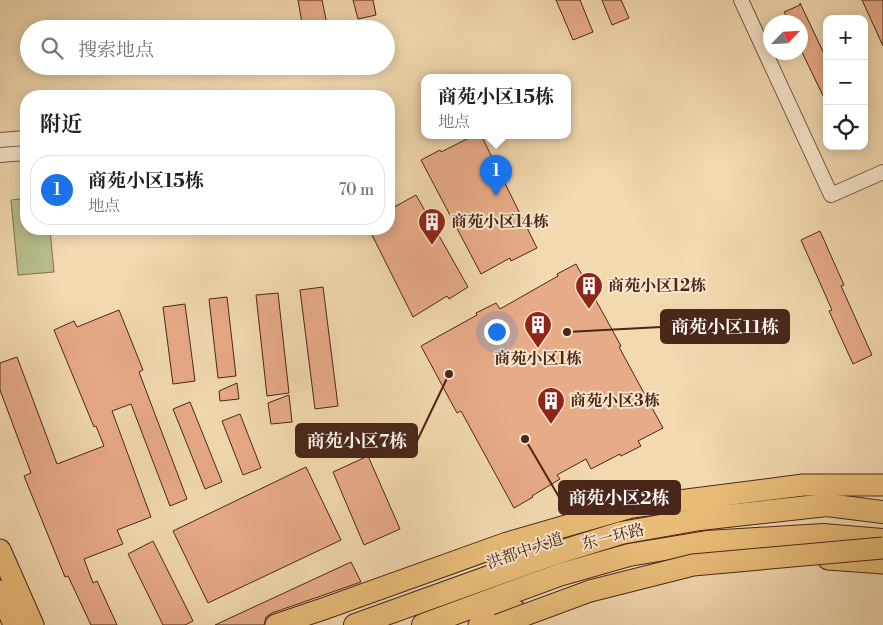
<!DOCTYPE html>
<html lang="zh">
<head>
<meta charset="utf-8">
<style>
  body { margin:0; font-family:"Libre Bodoni","Noto Serif SC",serif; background:#f2f2f2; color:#222 }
  .controls { position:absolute; right:15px; top:15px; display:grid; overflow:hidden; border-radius:10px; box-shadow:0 2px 12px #0003 }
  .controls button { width:45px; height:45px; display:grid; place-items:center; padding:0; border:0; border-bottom:1px solid #e0e0e0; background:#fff; color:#222; font:25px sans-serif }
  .compass { position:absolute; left:763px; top:15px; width:45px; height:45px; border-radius:50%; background:#fff; box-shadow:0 2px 12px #0003; rotate:65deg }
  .you { position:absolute; left:496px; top:331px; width:18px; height:18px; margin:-12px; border:4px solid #fff; border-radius:50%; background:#1a73e8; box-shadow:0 0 0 8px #1a73e833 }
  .badge { display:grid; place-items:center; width:32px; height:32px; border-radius:50%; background:#1a73e8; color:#fff; font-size:16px; font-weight:700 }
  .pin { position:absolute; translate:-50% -41px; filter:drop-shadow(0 1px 2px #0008) }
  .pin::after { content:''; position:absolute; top:26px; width:18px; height:15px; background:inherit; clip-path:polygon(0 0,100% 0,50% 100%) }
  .popup { position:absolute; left:421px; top:74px; width:150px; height:65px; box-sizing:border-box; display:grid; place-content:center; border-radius:10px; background:#fff; filter:drop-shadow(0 1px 4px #0005); font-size:16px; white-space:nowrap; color:#767676 }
  .popup b { font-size:19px; color:#222 }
  .popup::after { content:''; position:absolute; left:50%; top:100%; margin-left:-10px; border:10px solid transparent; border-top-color:#fff }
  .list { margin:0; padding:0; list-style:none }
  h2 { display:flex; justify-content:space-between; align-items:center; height:65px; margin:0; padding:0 20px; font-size:21px }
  h2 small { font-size:16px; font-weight:400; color:#767676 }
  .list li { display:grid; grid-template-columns:32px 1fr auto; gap:15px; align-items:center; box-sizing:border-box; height:70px; margin:0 10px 10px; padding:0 10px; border:1px solid #e0e0e0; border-radius:20px }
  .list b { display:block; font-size:19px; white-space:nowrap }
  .list p { margin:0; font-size:16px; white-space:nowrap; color:#767676 }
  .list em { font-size:16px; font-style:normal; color:#767676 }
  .icon { flex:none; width:28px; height:28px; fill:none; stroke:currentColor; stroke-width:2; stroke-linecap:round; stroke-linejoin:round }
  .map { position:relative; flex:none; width:883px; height:625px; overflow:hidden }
  .search { position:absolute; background:#fff; box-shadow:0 2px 12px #0003; left:20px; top:20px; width:375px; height:55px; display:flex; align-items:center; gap:12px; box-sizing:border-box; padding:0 18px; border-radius:28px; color:#767676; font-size:19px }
  .panel { position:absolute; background:#fff; box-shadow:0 2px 12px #0003; left:20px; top:90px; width:375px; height:145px; border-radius:20px }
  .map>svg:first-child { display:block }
</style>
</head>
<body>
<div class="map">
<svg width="883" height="625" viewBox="0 0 883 625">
  <rect width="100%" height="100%" fill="#f2d9af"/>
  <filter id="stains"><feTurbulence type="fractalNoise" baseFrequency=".004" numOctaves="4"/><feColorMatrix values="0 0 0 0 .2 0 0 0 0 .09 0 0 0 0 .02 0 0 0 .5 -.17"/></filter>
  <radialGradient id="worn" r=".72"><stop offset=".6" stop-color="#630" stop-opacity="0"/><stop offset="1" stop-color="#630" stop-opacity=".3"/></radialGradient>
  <!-- green -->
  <path fill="#b9bf8c" stroke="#817252" d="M26,198V229H50L54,272L18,275L11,200Z"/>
  <!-- building -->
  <g fill="#e8ab87" stroke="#492619">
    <path d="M298,0H322L328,29H303Z"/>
    <path d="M353,0H373L376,15L358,19Z"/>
    <path d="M556,0H580L593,32L573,40Z"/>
    <path d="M602,0H621L629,18L612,25Z"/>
    <path d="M862,0H883V46Z"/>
    <path d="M800,3L827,60V104L800,48V22H789L784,12L800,5Z"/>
    <path d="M475,135H481L537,248L511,261L510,258L481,274L421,160L440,150L441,152Z"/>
    <path d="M416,195L468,287L449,299L447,296L413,317L369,229H389V210Z"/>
    <path d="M820,231L844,285L841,286L872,355L853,364L829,311L832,310L801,240Z"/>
    <path d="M576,264L621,346L619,347L663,428L638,441L641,446L621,456L620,454L591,469L586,459L557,475L560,479L532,496L533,497L514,508L461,411L457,413L421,346L477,315L476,313L496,303L500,309L558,276L557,274Z"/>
    <path d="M323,287L338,406L315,409L300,290Z"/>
    <path d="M278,293L289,393L267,396L256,295Z"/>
    <path d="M227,297L236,376L218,378L209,299Z"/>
    <path d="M185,304L195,381L173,384L163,307Z"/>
    <path d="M119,310L143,370L139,372L187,499L170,506L131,404L112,411L151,517L117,530L123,544L84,559L93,583L97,581L117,625H91L68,576L65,577L24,476L31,473L0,390V363L17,357L57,464L104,446L96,426L94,427L54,330L74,321L77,327Z"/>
    <path d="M237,383L239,399L220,401L219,391Z"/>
    <path d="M289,395L292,422L271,424L268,403Z"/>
    <path d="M190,402L222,482L205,489L173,409Z"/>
    <path d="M240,414L261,468L243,475L222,421Z"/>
    <path d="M368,456L400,529L364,545L333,472Z"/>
    <path d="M306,467L341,540L208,603L173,531Z"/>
    <path d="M153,541L193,621L185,625H163L128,554Z"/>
    <path d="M351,562L361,582L272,613L266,617L264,625H215Z"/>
  </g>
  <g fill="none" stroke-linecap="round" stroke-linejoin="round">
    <defs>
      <g id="minor">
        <path d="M741,0L831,195L883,172"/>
        <path d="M0,140L26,138"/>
        <path d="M0,155L26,153"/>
      </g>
      <g id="primary">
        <path d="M0,550L33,625"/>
        <path d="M828,559L883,563"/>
        <path d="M0,591L14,625"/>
        <path d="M276,625L326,608L507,543L632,507L803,485H883"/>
        <path d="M479,625L516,611"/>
      </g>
      <g id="trunk">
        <path d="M355,625L550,555L621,533L700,519L827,505L883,512"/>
        <path d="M423,625L559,575L629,555L707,542L823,535L883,540"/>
      </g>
    </defs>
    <!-- minor casing -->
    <use href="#minor" stroke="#73533e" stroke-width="16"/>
    <!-- primary casing -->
    <use href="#primary" stroke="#492619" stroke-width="23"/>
    <!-- trunk casing -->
    <use href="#trunk" stroke="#492619" stroke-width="24"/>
    <!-- minor -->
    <use href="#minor" stroke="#f7e6cb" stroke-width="14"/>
    <!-- primary -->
    <use href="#primary" stroke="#e9bc78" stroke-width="21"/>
    <!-- trunk -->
    <use href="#trunk" stroke="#e9bc78" stroke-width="22"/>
    <defs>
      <path id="primary-bridge" d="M498,625L590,591L693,565L883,548"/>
    </defs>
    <!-- primary-bridge casing -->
    <use href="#primary-bridge" stroke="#492619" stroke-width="23" stroke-linecap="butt"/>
    <!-- primary-bridge -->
    <use href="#primary-bridge" stroke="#e9bc78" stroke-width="21"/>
  </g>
  <!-- icons -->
  <defs>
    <symbol id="building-pin" viewBox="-11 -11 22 30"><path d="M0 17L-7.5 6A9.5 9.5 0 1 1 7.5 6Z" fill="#8f2418" stroke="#f7e6cb"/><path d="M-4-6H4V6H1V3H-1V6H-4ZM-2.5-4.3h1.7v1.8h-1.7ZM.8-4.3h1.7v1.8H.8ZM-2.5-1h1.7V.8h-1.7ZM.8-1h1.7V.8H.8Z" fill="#fff"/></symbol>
  </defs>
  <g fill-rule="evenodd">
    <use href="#building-pin" x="416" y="206" width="32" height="43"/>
    <use href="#building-pin" x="573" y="270" width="32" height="43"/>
    <use href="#building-pin" x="522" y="309" width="32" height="43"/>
    <use href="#building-pin" x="535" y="385" width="32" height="43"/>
  </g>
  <g text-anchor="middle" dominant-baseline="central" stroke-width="4" stroke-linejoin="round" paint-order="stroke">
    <!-- poi labels -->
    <g font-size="16" font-weight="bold" fill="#492619" stroke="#f7e6cb" text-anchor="start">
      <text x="451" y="222">商苑小区14栋</text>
      <text x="608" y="286">商苑小区12栋</text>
      <text x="538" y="359" text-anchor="middle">商苑小区1栋</text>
      <text x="570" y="401">商苑小区3栋</text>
    </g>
    <!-- street labels -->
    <g font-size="16" fill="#492619" stroke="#f7e6cb">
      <text transform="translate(613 537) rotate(-14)">东一环路</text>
      <text transform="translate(525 551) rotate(-19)">洪都中大道</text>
    </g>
  </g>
  <!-- callouts -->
  <path fill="none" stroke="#492619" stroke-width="2" d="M567 332L661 327M449 374L417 441M525 439L559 497"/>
  <g fill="#492619" stroke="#f7e6cb" stroke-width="2">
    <circle cx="567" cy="332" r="5"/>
    <circle cx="449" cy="374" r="5"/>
    <circle cx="525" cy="439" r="5"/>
  </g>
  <g fill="#492619" stroke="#492619" stroke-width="2">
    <rect x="661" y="310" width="128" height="33" rx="5"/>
    <rect x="296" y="424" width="121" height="33" rx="5"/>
    <rect x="559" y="481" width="121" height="33" rx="5"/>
  </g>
  <g font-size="18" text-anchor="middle" font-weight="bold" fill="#fff">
    <text x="725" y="333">商苑小区11栋</text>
    <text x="357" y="447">商苑小区7栋</text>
    <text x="619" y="504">商苑小区2栋</text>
  </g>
  <rect width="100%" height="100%" filter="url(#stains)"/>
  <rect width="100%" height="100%" fill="url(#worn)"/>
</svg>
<div class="controls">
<button>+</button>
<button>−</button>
<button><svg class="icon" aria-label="locate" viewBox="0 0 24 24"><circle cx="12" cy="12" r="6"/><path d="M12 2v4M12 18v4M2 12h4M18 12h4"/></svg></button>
</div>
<svg class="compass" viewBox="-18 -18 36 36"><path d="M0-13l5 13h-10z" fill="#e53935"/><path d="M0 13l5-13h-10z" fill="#767676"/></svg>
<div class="you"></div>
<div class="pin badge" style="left:496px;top:196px">1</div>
<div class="popup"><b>商苑小区15栋</b>地点</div>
<div class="search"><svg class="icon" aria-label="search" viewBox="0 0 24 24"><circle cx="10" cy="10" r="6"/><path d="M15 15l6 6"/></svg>搜索地点</div>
<section class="panel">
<h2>附近<small></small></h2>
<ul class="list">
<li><span class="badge">1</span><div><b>商苑小区15栋</b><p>地点</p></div><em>70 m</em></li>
</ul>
</section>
</div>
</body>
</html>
